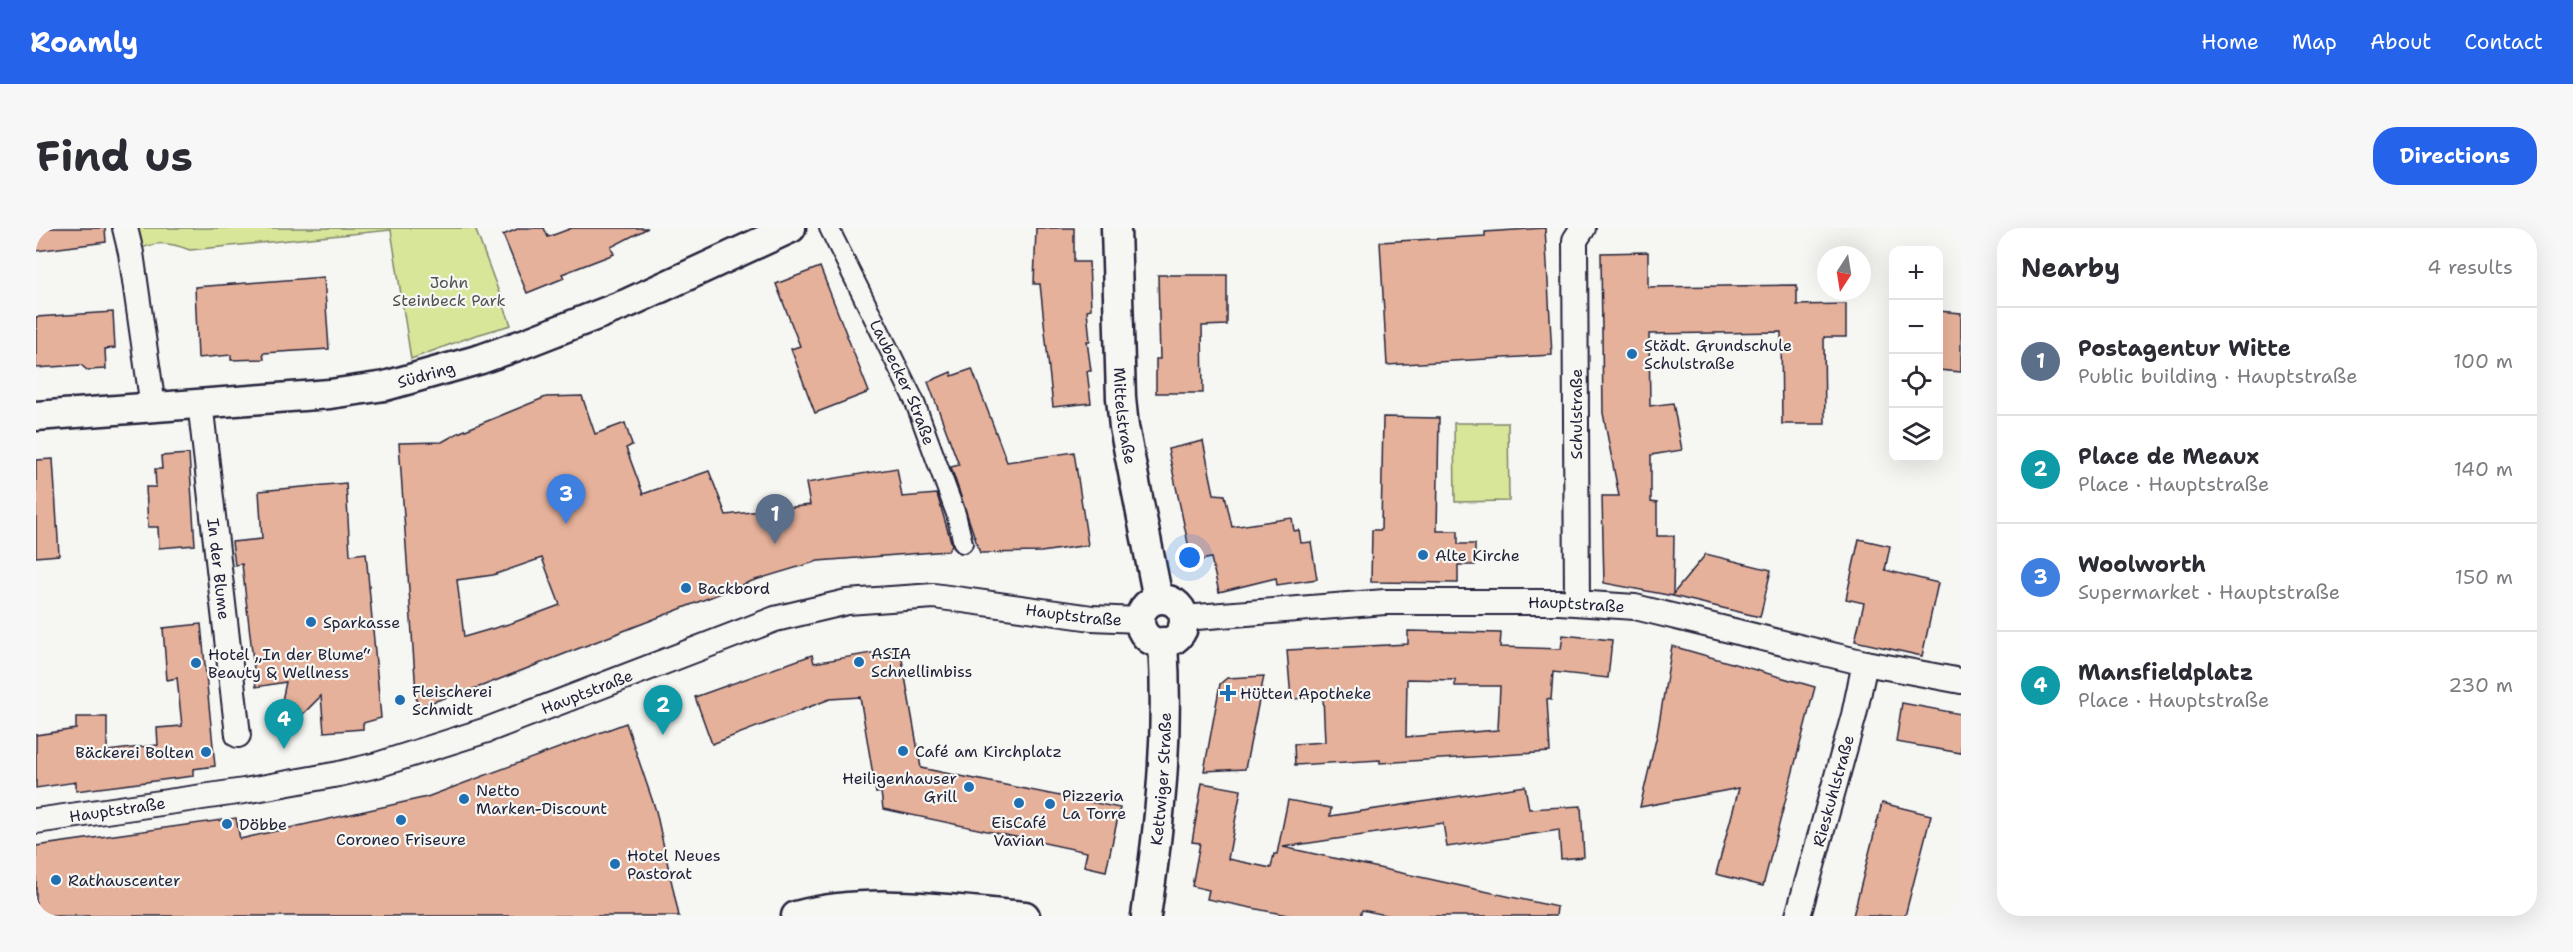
<!DOCTYPE html>
<html lang="en">
<head>
<meta charset="utf-8">
<style>
  body { margin:0; font-family:"Shantell Sans",sans-serif; background:#f7f7f7; color:#2b2b33 }
  .controls { position:absolute; right:18px; top:18px; display:grid; overflow:hidden; border-radius:12px; box-shadow:0 6px 24px #0002 }
  .controls button { width:54px; height:54px; display:grid; place-items:center; padding:0; border:0; border-bottom:2px solid #e1e1e2; background:#fff; color:#2b2b33; font:30px sans-serif }
  .compass { position:absolute; left:1781px; top:18px; width:54px; height:54px; border-radius:50%; background:#fff; box-shadow:0 6px 24px #0002; rotate:192deg }
  .you { position:absolute; left:1154px; top:330px; width:21px; height:21px; margin:-15px; border:4px solid #fff; border-radius:50%; background:#1a73e8; box-shadow:0 0 0 9px #1a73e833 }
  .badge { display:grid; place-items:center; width:39px; height:39px; border-radius:50%; background:#2563eb; color:#fff; font-size:20px; font-weight:700 }
  .pin { position:absolute; translate:-50% -50px; filter:drop-shadow(0 2px 3px #0008) }
  .pin::after { content:''; position:absolute; top:32px; width:21px; height:18px; background:inherit; clip-path:polygon(0 0,100% 0,50% 100%) }
  .list { margin:0; padding:0; list-style:none }
  h2 { display:flex; justify-content:space-between; align-items:center; height:78px; margin:0; padding:0 24px; font-size:26px }
  h2 small { font-size:20px; font-weight:400; color:#7c7c81 }
  .list li { display:grid; grid-template-columns:39px 1fr auto; gap:18px; align-items:center; box-sizing:border-box; height:108px; padding:0 24px; border-top:2px solid #e1e1e2 }
  .list b { display:block; font-size:22px; white-space:nowrap }
  .list p { margin:0; font-size:20px; white-space:nowrap; color:#7c7c81 }
  .list em { font-size:20px; font-style:normal; color:#7c7c81 }
  .icon { flex:none; width:33px; height:33px; fill:none; stroke:currentColor; stroke-width:2; stroke-linecap:round; stroke-linejoin:round }
  .map { position:relative; flex:none; width:1925px; height:688px; overflow:hidden; border-radius:24px }
  header { display:flex; align-items:center; gap:36px; box-sizing:border-box; height:84px; padding:0 30px; background:#2563eb; color:#fff }
  header strong { font-size:28px }
  nav { display:flex; gap:33px; margin-inline-start:auto; font-size:21px }
  .intro { display:flex; align-items:center; justify-content:space-between; box-sizing:border-box; height:144px; padding:0 36px }
  h1 { margin:0; font-size:42px }
  .button { padding:15px 27px; border-radius:24px; background:#2563eb; color:#fff; font-size:21px; font-weight:700 }
  main { display:flex; gap:36px; padding:0 36px }
  aside { flex:1; background:#fff; border-radius:24px; box-shadow:0 6px 24px #0002 }
  .map>svg:first-child { display:block }
</style>
</head>
<body>
<header>
<strong>Roamly</strong>
<nav><a>Home</a><a>Map</a><a>About</a><a>Contact</a></nav>
</header>
<div class="intro"><h1>Find us</h1><a class="button">Directions</a></div>
<main>
<div class="map">
<svg width="1925" height="688" viewBox="0 0 1925 688">
  <rect width="100%" height="100%" fill="#f6f6f2"/>
  <filter id="ink" filterUnits="userSpaceOnUse"><feTurbulence type="fractalNoise" baseFrequency=".0167" numOctaves="2"/><feDisplacementMap in="SourceGraphic" scale="12" xChannelSelector="R" yChannelSelector="G"/><feConvolveMatrix kernelMatrix="1 2 1 2 8 2 1 2 1" color-interpolation-filters="sRGB"/></filter>
  <g filter="url(#ink)">
    <!-- green -->
    <g fill="#d7e699" stroke="#7c846a" stroke-width="1.5">
      <path d="M89,0H439L475,97L437,108L375,131L355,2L154,22C129,13 119,13 95,25Z"/>
      <path d="M1418,195H1472L1473,273L1419,274Z"/>
    </g>
    <!-- building -->
    <g fill="#e6b19a" stroke="#22223b" stroke-width="1.5" fill-rule="evenodd">
      <path d="M0,0H69L70,14L0,23Z"/>
      <path d="M484,0H508L512,9L536,0H612L575,19L578,26L526,46L528,50L491,65L467,7Z"/>
      <path d="M1000,0H1038V34H1053L1055,81L1051,82L1054,113H1051L1055,143H1051L1055,175L1017,179L1004,56H998Z"/>
      <path d="M1509,0L1516,127L1351,137L1344,14L1449,8V4Z"/>
      <path d="M1612,24V59L1761,57V77L1810,76V109H1788L1789,196H1746L1745,104L1613,106L1614,178L1637,175L1646,222L1615,227V274L1621,275V308H1638L1637,366L1670,326L1735,342L1724,389L1637,368L1568,355L1566,268H1583L1567,185L1565,25Z"/>
      <path d="M784,39L833,164L779,185L755,121L764,118L740,56Z"/>
      <path d="M1122,47H1191V97L1166,98L1167,165H1120V131H1124Z"/>
      <path d="M288,49L293,121L227,125L228,131L195,132V127L162,130L159,59Z"/>
      <path d="M1902,83L1925,85V144L1902,142Z"/>
      <path d="M77,84L79,120L69,121L70,141L51,142L45,137L0,140V89Z"/>
      <path d="M936,141L971,234L1038,224L1052,317L1005,324L944,325L915,239L923,237L892,154L915,144L916,148Z"/>
      <path d="M546,168L559,206L589,195L596,217L590,220L607,266L673,243L690,287L774,277L770,255L861,240L866,269L901,266L916,317L912,323L782,333L716,353L446,458L381,479L363,215L406,214L422,205L510,169ZM506,330L524,377L476,395L428,409L421,352L457,347Z"/>
      <path d="M1347,189L1403,190L1401,303H1422V316H1439V337H1422V355L1335,354L1336,302H1345Z"/>
      <path d="M1167,213L1178,266L1189,267L1196,299L1256,290L1258,303L1263,302L1265,315L1275,314L1281,351L1241,357L1240,350L1183,364L1175,330L1156,334L1132,221Z"/>
      <path d="M153,226L159,317L123,320L122,299H112L110,259H120L119,241H126L125,228Z"/>
      <path d="M17,231L23,327L0,329V232Z"/>
      <path d="M310,255L314,327L330,325L345,490L327,495V501L288,504L285,468L259,494L250,490L244,482L250,454L220,459L206,336L199,337L196,314L226,311L223,263Z"/>
      <path d="M1823,311L1854,318L1849,342L1902,355L1886,428L1819,413L1828,375L1810,371Z"/>
      <path d="M165,396L179,538L157,541V548L40,563V554L0,560V507L40,501V489H71V523L122,517L121,500L146,498L141,450L131,452L127,400Z"/>
      <path d="M1372,403L1465,405L1464,419L1525,421L1527,407L1576,412L1572,450L1517,444L1515,472L1511,471L1514,524L1344,535V532L1259,537L1258,516L1289,514L1287,469L1255,471L1251,422L1372,416ZM1371,451L1419,452V458H1464L1462,502L1370,509Z"/>
      <path d="M1636,418L1779,459L1727,658L1680,646L1703,560L1604,579L1621,507Z"/>
      <path d="M864,420L885,540L1084,580L1070,643L1048,638L1051,624L847,581L845,564L840,565L824,469L794,471L676,516L659,469L776,427L778,435Z"/>
      <path d="M1228,448L1209,541L1168,543L1184,456L1191,450Z"/>
      <path d="M1866,475L1925,486V525L1860,514Z"/>
      <path d="M590,495L620,583L643,688H0V618L200,590L204,611L391,569Z"/>
      <path d="M1166,555L1205,562L1192,631L1235,640L1238,626H1241L1252,572L1295,580L1294,588L1489,558L1493,581L1545,578L1548,629L1525,631L1523,602L1411,619L1407,595L1247,619L1521,679L1520,688H1355L1326,682L1324,688H1256L1171,671L1173,662L1156,658L1164,615L1156,614Z"/>
      <path d="M1846,575L1895,587L1869,688H1817Z"/>
    </g>
    <g fill="none" stroke-linecap="round" stroke-linejoin="round">
      <defs>
        <g id="pedestrian">
          <path id="s1" d="M793,0L878,172L920,286L927,315"/>
        </g>
        <g id="minor">
          <path d="M89,0L95,25L117,179"/>
          <path id="s2" d="M164,174L202,507"/>
          <path d="M1541,375L1539,12L1547,0"/>
          <path id="s3" d="M1148,390L1349,374H1523L1599,379L1829,435L1925,453"/>
          <path id="s4" d="M0,593L208,563L303,546L341,537L451,502L739,391L811,374L898,368L1056,390L1103,392"/>
          <path id="s5" d="M1762,688L1818,487L1829,435"/>
        </g>
        <g id="tertiary">
          <path id="s6" d="M1080,0L1085,170L1088,199L1122,371"/>
          <path id="s7" d="M0,188L294,166L349,158L445,131L487,116L592,75L755,0"/>
          <circle cx="1126" cy="393" r="22"/>
          <path d="M760,688C833,668 914,682 989,688"/>
          <path id="s8" d="M1110,688C1124,594 1133,510 1127,414"/>
        </g>
      </defs>
      <!-- pedestrian casing -->
      <use href="#pedestrian" stroke="#22223b" stroke-width="22"/>
      <!-- minor casing -->
      <use href="#minor" stroke="#22223b" stroke-width="28"/>
      <!-- tertiary casing -->
      <use href="#tertiary" stroke="#22223b" stroke-width="33"/>
      <!-- pedestrian -->
      <use href="#pedestrian" stroke="#f6f6f2" stroke-width="18"/>
      <!-- minor -->
      <use href="#minor" stroke="#f6f6f2" stroke-width="24"/>
      <!-- tertiary -->
      <use href="#tertiary" stroke="#f6f6f2" stroke-width="28"/>
    </g>
  </g>
  <!-- markers -->
  <g fill="#1f6fb2" stroke="#f6f6f2" stroke-width="2">
    <circle cx="1596" cy="126" r="6"/>
    <circle cx="1387" cy="327" r="6"/>
    <circle cx="650" cy="360" r="6"/>
    <circle cx="275" cy="394" r="6"/>
    <circle cx="823" cy="434" r="6"/>
    <circle cx="160" cy="435" r="6"/>
    <path d="M1189 456h6v6h6v6h-6v6h-6v-6h-6v-6h6z"/>
    <circle cx="364" cy="472" r="6"/>
    <circle cx="867" cy="523" r="6"/>
    <circle cx="170" cy="524" r="6"/>
    <circle cx="933" cy="559" r="6"/>
    <circle cx="428" cy="571" r="6"/>
    <circle cx="983" cy="575" r="6"/>
    <circle cx="1014" cy="576" r="6"/>
    <circle cx="365" cy="592" r="6"/>
    <circle cx="191" cy="596" r="6"/>
    <circle cx="579" cy="636" r="6"/>
    <circle cx="20" cy="652" r="6"/>
  </g>
  <g text-anchor="middle" dominant-baseline="central" stroke-width="4.5" stroke-linejoin="round" paint-order="stroke">
    <!-- park labels -->
    <g font-size="16" fill="#4f5352" stroke="#f6f6f2">
      <text x="413" y="54">John<tspan x="413" dy="18">Steinbeck Park</tspan></text>
    </g>
    <!-- poi labels -->
    <g font-size="16" fill="#22223b" stroke="#f6f6f2" text-anchor="start">
      <text x="1608" y="117">Städt. Grundschule<tspan x="1608" dy="18">Schulstraße</tspan></text>
      <text x="1399" y="327">Alte Kirche</text>
      <text x="662" y="360">Backbord</text>
      <text x="287" y="394">Sparkasse</text>
      <text x="835" y="425">ASIA<tspan x="835" dy="18">Schnellimbiss</tspan></text>
      <text x="172" y="426">Hotel „In der Blume“<tspan x="172" dy="18">Beauty &amp; Wellness</tspan></text>
      <text x="376" y="463">Fleischerei<tspan x="376" dy="18">Schmidt</tspan></text>
      <text x="1204" y="465">Hütten Apotheke</text>
      <text x="879" y="523">Café am Kirchplatz</text>
      <text x="158" y="524" text-anchor="end">Bäckerei Bolten</text>
      <text x="921" y="550" text-anchor="end">Heiligenhauser<tspan x="921" dy="18">Grill</tspan></text>
      <text x="440" y="562">Netto<tspan x="440" dy="18">Marken-Discount</tspan></text>
      <text x="1026" y="567">Pizzeria<tspan x="1026" dy="18">La Torre</tspan></text>
      <text x="983" y="594" text-anchor="middle">EisCafé<tspan x="983" dy="18">Vavian</tspan></text>
      <text x="203" y="596">Döbbe</text>
      <text x="365" y="611" text-anchor="middle">Coroneo Friseure</text>
      <text x="591" y="627">Hotel Neues<tspan x="591" dy="18">Pastorat</tspan></text>
      <text x="32" y="652">Rathauscenter</text>
    </g>
    <!-- street labels -->
    <g font-size="16" fill="#22223b" stroke="#f6f6f2">
      <text stroke="none"><textPath href="#s7" startOffset="393">Südring</textPath></text>
      <text stroke="none"><textPath href="#s1" startOffset="171">Laubecker Straße</textPath></text>
      <text transform="translate(1540 186) rotate(-90)">Schulstraße</text>
      <text stroke="none"><textPath href="#s6" startOffset="188">Mittelstraße</textPath></text>
      <text stroke="none"><textPath href="#s2" startOffset="168">In der Blume</textPath></text>
      <text stroke="none"><textPath href="#s3" startOffset="393">Hauptstraße</textPath></text>
      <text stroke="none"><textPath href="#s4" startOffset="1072">Hauptstraße</textPath></text>
      <text stroke="none"><textPath href="#s4" startOffset="568">Hauptstraße</textPath></text>
      <text stroke="none"><textPath href="#s8" startOffset="138">Kettwiger Straße</textPath></text>
      <text stroke="none"><textPath href="#s5" startOffset="130">Rieskuhlstraße</textPath></text>
      <text stroke="none"><textPath href="#s4" startOffset="82">Hauptstraße</textPath></text>
    </g>
  </g>
</svg>
<div class="controls">
<button>+</button>
<button>−</button>
<button><svg class="icon" aria-label="locate" viewBox="0 0 24 24"><circle cx="12" cy="12" r="6"/><path d="M12 2v4M12 18v4M2 12h4M18 12h4"/></svg></button>
<button><svg class="icon" aria-label="layers" viewBox="0 0 24 24"><path d="M12 4l9 5-9 5-9-5zM3 14l9 5 9-5"/></svg></button>
</div>
<svg class="compass" viewBox="-18 -18 36 36"><path d="M0-13l5 13h-10z" fill="#e53935"/><path d="M0 13l5-13h-10z" fill="#7c7c81"/></svg>
<div class="you"></div>
<div class="pin badge" style="left:739px;top:316px;background:#5c6f8a">1</div>
<div class="pin badge" style="left:627px;top:507px;background:#0f9aa8">2</div>
<div class="pin badge" style="left:530px;top:296px;background:#3f7fe0">3</div>
<div class="pin badge" style="left:248px;top:521px;background:#0f9aa8">4</div>
</div>
<aside>
<h2>Nearby<small>4 results</small></h2>
<ul class="list">
<li><span class="badge" style="background:#5c6f8a">1</span><div><b>Postagentur Witte</b><p>Public building · Hauptstraße</p></div><em>100 m</em></li>
<li><span class="badge" style="background:#0f9aa8">2</span><div><b>Place de Meaux</b><p>Place · Hauptstraße</p></div><em>140 m</em></li>
<li><span class="badge" style="background:#3f7fe0">3</span><div><b>Woolworth</b><p>Supermarket · Hauptstraße</p></div><em>150 m</em></li>
<li><span class="badge" style="background:#0f9aa8">4</span><div><b>Mansfieldplatz</b><p>Place · Hauptstraße</p></div><em>230 m</em></li>
</ul>
</aside>
</main>
</body>
</html>
